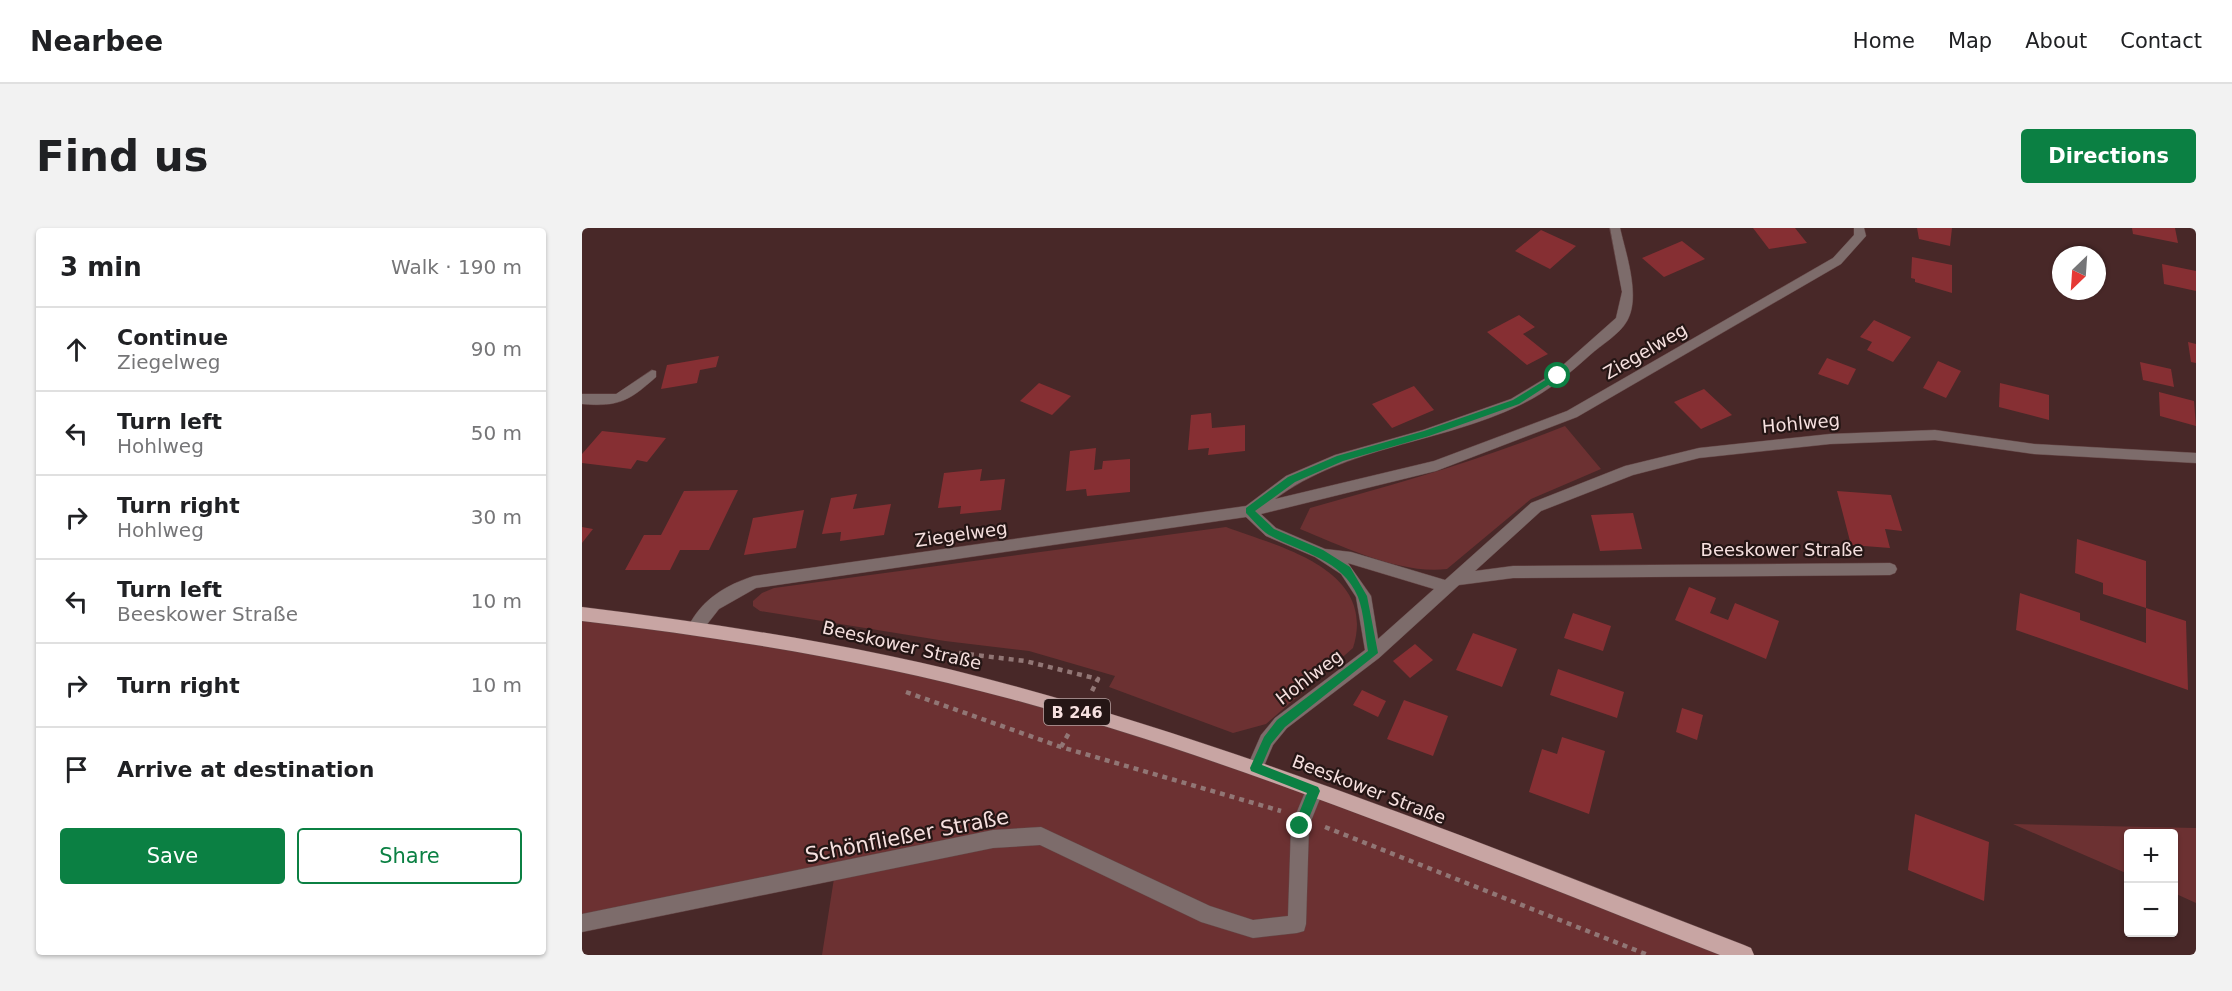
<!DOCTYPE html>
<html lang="en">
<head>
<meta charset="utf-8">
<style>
  body { margin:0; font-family:"DejaVu Sans",sans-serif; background:#f2f2f2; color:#202124 }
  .controls { position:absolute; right:18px; bottom:18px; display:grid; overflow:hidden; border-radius:6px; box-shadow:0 2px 4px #0004 }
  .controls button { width:54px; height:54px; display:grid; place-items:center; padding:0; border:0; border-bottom:2px solid #e0e0e0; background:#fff; color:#202124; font:30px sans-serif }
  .compass { position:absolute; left:1470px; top:18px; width:54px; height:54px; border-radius:50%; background:#fff; box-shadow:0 2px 4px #0004; rotate:205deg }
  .stop { position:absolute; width:18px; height:18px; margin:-14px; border:4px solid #0b8043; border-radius:50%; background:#fff }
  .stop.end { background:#0b8043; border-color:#fff; box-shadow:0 2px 6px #0008 }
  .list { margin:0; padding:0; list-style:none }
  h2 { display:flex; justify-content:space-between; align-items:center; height:78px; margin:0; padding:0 24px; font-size:26px }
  h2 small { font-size:20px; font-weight:400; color:#757577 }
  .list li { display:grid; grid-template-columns:39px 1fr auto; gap:18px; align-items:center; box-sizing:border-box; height:84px; padding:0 24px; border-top:2px solid #e0e0e0 }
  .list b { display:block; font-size:22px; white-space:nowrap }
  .list p { margin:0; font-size:20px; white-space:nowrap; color:#757577 }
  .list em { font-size:20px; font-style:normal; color:#757577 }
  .actions { display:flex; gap:12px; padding:18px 24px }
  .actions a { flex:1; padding:14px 0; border:2px solid #0b8043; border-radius:6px; text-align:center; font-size:21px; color:#0b8043 }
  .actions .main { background:#0b8043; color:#fff }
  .icon { flex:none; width:33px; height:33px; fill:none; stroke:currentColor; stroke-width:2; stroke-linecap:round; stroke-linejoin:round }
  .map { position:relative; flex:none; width:1614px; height:727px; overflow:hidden; border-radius:6px }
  header { display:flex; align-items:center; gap:36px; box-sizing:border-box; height:84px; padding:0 30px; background:#fff; border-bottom:2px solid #e0e0e0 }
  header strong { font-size:28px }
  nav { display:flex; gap:33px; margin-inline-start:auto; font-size:21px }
  .intro { display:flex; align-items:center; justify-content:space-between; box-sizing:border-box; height:144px; padding:0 36px }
  h1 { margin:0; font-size:42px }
  .button { padding:15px 27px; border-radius:6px; background:#0b8043; color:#fff; font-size:21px; font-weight:700 }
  main { display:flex; gap:36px; padding:0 36px }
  aside { flex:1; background:#fff; border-radius:6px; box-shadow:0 2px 4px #0004 }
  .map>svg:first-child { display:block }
</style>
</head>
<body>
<header>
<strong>Nearbee</strong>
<nav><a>Home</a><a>Map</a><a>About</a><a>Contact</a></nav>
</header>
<div class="intro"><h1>Find us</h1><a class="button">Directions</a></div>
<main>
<aside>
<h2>3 min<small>Walk · 190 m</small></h2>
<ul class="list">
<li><svg class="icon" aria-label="ahead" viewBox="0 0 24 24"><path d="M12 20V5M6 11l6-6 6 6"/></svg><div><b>Continue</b><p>Ziegelweg</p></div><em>90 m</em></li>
<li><svg class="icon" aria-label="left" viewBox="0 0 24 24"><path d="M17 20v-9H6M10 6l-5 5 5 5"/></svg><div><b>Turn left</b><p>Hohlweg</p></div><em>50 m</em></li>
<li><svg class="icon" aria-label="right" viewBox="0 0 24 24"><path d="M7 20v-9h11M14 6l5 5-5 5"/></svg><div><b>Turn right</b><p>Hohlweg</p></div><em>30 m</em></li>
<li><svg class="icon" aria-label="left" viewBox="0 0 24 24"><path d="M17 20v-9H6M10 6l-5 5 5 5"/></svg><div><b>Turn left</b><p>Beeskower Straße</p></div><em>10 m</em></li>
<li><svg class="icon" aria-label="right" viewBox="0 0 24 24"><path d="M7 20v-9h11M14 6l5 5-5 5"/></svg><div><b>Turn right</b></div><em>10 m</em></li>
<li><svg class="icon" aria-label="arrive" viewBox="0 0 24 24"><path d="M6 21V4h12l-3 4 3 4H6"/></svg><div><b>Arrive at destination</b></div></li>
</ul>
<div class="actions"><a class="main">Save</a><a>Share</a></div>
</aside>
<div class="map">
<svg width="1614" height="727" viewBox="0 0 1614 727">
  <rect width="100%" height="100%" fill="#482828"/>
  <!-- green -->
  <g fill="#6c3132">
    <path d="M983,198L1019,241L949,271L865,341C819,347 760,318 718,301L728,280C815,256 899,232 983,198Z"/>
    <path d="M644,299C697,319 796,341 771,420L684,496L651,505L527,459L533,448L447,423L363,413L178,383L171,378V373L180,365L192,360Z"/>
    <path d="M0,386L328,439L673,540L1162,727H240L253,644L0,695Z"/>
    <path d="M1431,596L1614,600V675L1592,665V606H1546V646Z"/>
  </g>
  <!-- building -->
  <g fill="#862f33">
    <path d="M1171,0H1213L1225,15L1187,21Z"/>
    <path d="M1335,0H1370L1368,18L1337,11Z"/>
    <path d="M1550,0H1593L1596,15L1551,6Z"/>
    <path d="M959,2L994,18L968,41L933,23Z"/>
    <path d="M1100,13L1123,31L1082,49L1060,30Z"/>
    <path d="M1330,29L1370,37V65L1333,54V51L1329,50Z"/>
    <path d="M1580,36L1614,43V63L1582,56Z"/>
    <path d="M937,87L953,99L941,106L966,126L945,137L905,104Z"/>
    <path d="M1292,92L1329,109L1311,134L1285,122L1290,114L1278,109Z"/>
    <path d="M1606,114L1614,116V135L1609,134Z"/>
    <path d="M137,128L134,139L118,142L115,155L79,161L85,137Z"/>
    <path d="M1245,130L1274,141L1266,157L1236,146Z"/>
    <path d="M1356,133L1379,143L1364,170L1341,160Z"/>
    <path d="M1558,134L1589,141L1592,159L1561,152Z"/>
    <path d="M457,155L489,168L470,187L438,173Z"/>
    <path d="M1418,155L1467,167V192L1417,179Z"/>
    <path d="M832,158L852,182L810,200L790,176Z"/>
    <path d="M1122,161L1150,187L1119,201L1092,174Z"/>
    <path d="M1577,164L1612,173L1614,198L1578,188Z"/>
    <path d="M629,185L630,200L663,197V223L626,227L627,220L606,222L609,187Z"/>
    <path d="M20,203L84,210L65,234L55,232L49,241L0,235V226Z"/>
    <path d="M514,220L512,242L520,241L521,233L548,231V264L505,268L504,261L484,263L488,223Z"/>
    <path d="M400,241L398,253L423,251L419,282L378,286L379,278L356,280L362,245Z"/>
    <path d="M156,262L127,322H98L88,342H43L62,307H79L102,263Z"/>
    <path d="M1255,263L1309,267L1320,303L1303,301L1308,320L1269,317Z"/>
    <path d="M275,266L271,281L309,276L302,307L258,313L259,304L240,306L249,270Z"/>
    <path d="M222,282L214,320L162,327L171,290Z"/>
    <path d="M1051,285L1060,321L1018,323L1009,287Z"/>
    <path d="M0,299L11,301L0,315Z"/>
    <path d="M1495,311L1564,333V380L1521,366V355L1493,345Z"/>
    <path d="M1107,359L1134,370L1128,385L1146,392L1153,375L1197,393L1184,431L1093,392Z"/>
    <path d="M1438,365L1498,385V392L1564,415V380L1604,393L1606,462L1434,402Z"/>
    <path d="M991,385L1029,398L1021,423L982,410Z"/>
    <path d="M891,405L935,421L920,459L874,442Z"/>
    <path d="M833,416L851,432L828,450L811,433Z"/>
    <path d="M976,441L1042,464L1035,490L968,467Z"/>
    <path d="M780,462L804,473L796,489L771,477Z"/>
    <path d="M822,472L866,488L851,528L805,511Z"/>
    <path d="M1100,480L1121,487L1115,512L1094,504Z"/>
    <path d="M980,509L1023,523L1007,586L947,564L960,521L975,526Z"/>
    <path d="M1333,586L1407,614L1402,673L1326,642Z"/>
  </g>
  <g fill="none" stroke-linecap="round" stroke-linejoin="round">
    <defs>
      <g id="minor">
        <path d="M1028,0H1038C1044,26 1059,69 1045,93C1038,106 1019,117 1008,127C987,146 964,165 938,177C860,215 764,218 693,271L852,233L985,183L1251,30L1272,7V0H1282L1284,8L1259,36L995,189L854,243L679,286L694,300L743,321L769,324L863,352L949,275L1043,238L1117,220L1248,206L1353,202L1452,216L1614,225V235L1452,226L1353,212L1248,216L1117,230L1051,247L959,283L893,343L931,338L1308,335L1313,337L1315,341L1313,345L1308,347L931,350L877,357L797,430L705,500L691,517L679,545L673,547L667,545L665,539L679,507L693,490L783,422L774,369L759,346L733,329L684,308L664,289L174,360L137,381L119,404L114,406L109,404L106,399C120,371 144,357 172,348L664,278L704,248L753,227L841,202L929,171L972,145L1034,90L1040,64ZM766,335L769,336L852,361L796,411L789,368Z"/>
        <path d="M70,142L74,143V149C47,173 37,179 0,176V166H34Z"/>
        <path d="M732,555L738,557L741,563L727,598L724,696L722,703L715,705L671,710L619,694L458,617L411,620L0,704V686L411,602L459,599L628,678L671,692L706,688L709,598L726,557Z"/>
      </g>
      <path id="major" d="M0,379C145,397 291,419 432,458C681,526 921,624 1162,717L1169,720L1172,727H1138C904,636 671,537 429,471C288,433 145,410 0,393Z"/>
    </defs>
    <!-- minor casing -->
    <use href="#minor" stroke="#644545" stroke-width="1"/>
    <!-- major casing -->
    <use href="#major" stroke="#644545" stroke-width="1"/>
    <!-- path -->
    <g stroke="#917675" stroke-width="4.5" stroke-dasharray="5 5" stroke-linecap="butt">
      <path d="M377,425L443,433L516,451L509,465"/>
      <path d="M324,464L479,519L699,583"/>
      <path d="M479,519L488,503"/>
      <path d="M743,599L1066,727"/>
    </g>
    <!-- minor -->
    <use href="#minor" fill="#7d6c6b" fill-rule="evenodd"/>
    <!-- major -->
    <use href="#major" fill="#c8a5a3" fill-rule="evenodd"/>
  </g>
  <!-- route -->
  <path fill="#0b8043" d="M973,146L980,148L937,176L847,208L761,233L713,254L673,283L692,301L741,322L768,339L785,368L796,425L703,499L689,516L680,537L736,559L738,563L722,602H714L712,598L725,565L669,543L668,540L682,509L695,492L786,423C783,406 782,385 776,369C760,331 720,325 687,307C679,302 671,292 664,285V280L706,249L755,228L842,203L931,172Z"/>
  <g text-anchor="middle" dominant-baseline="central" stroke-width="4.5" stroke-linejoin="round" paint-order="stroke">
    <!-- shield labels -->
    <rect fill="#251615" stroke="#b7a3a2" stroke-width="1.5" x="462" y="471" width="66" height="26" rx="4.5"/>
    <g font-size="16" font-weight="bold" fill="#f6e0df">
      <text x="495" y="484">B 246</text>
    </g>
    <!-- street labels -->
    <g font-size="18" fill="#f6e0df" stroke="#251615">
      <text transform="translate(1063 123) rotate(-30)">Ziegelweg</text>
      <text transform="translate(1219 195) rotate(-5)">Hohlweg</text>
      <text transform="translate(379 306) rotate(-8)">Ziegelweg</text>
      <text x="1200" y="321">Beeskower Straße</text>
      <text transform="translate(320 417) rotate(13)">Beeskower Straße</text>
      <text transform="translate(727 449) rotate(-37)">Hohlweg</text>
      <text transform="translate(787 561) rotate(21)">Beeskower Straße</text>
    </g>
    <!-- near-street labels -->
    <g font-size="21" fill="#f6e0df" stroke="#251615">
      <text transform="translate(325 608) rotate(-11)">Schönfließer Straße</text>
    </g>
  </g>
</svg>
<div class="controls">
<button>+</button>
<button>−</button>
</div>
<svg class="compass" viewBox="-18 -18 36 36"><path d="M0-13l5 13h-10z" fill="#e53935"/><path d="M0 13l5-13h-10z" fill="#757577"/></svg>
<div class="stop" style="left:976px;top:148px"></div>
<div class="stop end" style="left:718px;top:598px"></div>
</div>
</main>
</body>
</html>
